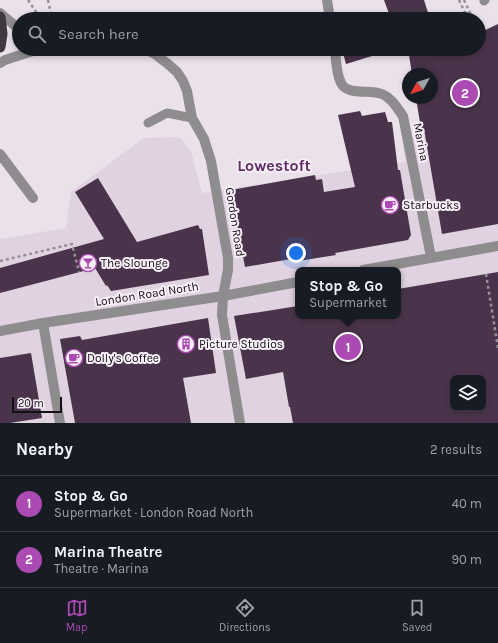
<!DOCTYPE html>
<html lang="en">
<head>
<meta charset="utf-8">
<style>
  body { margin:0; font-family:Karla,sans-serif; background:#20242c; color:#f1f3f6 }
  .controls { position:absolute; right:12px; bottom:12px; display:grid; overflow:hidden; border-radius:8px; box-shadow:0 2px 6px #0003 }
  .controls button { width:36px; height:36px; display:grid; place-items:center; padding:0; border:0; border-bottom:1px solid #363941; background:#171b24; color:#f1f3f6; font:20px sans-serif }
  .compass { position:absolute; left:402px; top:68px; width:36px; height:36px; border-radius:50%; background:#171b24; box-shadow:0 2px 6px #0003; rotate:231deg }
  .scale { position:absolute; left:12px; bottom:10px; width:50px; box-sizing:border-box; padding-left:4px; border:2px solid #131013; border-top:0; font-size:11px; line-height:14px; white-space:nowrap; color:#131013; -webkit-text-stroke:3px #f7eef8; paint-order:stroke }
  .you { position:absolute; left:296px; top:253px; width:14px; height:14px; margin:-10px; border:3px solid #fff; border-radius:50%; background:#1a73e8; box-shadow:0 0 0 6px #1a73e833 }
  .badge { display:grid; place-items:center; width:26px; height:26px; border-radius:50%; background:#ab4ab2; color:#fff; font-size:13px; font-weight:700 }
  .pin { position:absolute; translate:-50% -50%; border:2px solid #fff; box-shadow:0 1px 4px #0006 }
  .popup { position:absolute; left:295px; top:267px; width:106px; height:52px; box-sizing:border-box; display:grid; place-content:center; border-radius:8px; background:#171b24; filter:drop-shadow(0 1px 3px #0005); font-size:13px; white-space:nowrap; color:#9ea1a6 }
  .popup b { font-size:15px; color:#f1f3f6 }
  .popup::after { content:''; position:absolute; left:50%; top:100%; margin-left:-8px; border:8px solid transparent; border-top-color:#171b24 }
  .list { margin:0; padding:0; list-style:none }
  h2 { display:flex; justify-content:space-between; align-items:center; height:52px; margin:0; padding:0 16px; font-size:17px }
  h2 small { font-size:13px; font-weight:400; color:#9ea1a6 }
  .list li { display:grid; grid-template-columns:26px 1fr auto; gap:12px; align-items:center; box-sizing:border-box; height:56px; padding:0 16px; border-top:1px solid #363941 }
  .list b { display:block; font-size:15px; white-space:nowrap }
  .list p { margin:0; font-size:13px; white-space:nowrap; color:#9ea1a6 }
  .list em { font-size:13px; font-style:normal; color:#9ea1a6 }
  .icon { flex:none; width:22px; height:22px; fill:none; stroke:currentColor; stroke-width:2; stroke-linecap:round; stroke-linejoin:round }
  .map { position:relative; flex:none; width:498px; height:423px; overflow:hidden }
  .search { position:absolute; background:#171b24; box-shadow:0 2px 6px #0003; left:12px; right:12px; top:12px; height:44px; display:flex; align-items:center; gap:10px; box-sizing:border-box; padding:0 14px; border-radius:22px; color:#9ea1a6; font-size:15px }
  .sheet { height:164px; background:#171b24 }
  nav { display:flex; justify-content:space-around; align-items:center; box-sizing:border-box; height:56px; border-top:1px solid #363941; background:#171b24; font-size:11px; color:#9ea1a6 }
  nav a { display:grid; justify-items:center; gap:2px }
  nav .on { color:#ab4ab2 }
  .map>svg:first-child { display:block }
</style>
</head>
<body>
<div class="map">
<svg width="498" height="423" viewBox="0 0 498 423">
  <rect width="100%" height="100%" fill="#eae1ea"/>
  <!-- built -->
  <path fill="#e1d2e1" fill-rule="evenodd" d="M498,120V423H0V239L66,228L71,192L144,138L179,137L191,151L202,193L405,162L402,139ZM298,270H398V316H298ZM453,378H483V408H453Z"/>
  <!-- building -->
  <g fill="#4a344b" fill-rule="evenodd">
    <path d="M384,0H424L430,19H391Z"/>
    <path d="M498,24V224L442,234L424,129H421L416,98H432V74H412L408,49H479V33Z"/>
    <path d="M342,49H384L385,52L346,64Z"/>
    <path d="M360,111L362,116L385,112L388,122H392L398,170H400L411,235L408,240L335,253L336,255L292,262L291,259L245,267L231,190L315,175L316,180L322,179L324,192L355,187L338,115Z"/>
    <path d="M98,178L137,242L198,225L200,229H202L209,275L111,291L107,285L106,286L95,268L0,293V268L104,239L75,192Z"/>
    <path d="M498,272V423H293L290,407H289L283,372L246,379L234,316L298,306V316H398V289ZM453,378H483V408H453Z"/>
    <path d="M208,318L216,373L183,378L191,423H75L60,339L80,336L82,340Z"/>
    <path d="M31,353L42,418L10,423H0V358Z"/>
  </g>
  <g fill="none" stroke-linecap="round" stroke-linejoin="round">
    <!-- path -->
    <g stroke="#979197" stroke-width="2.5" stroke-dasharray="3 3" stroke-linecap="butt">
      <path d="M28,0L41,19"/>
      <path d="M48,0L52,19"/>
      <path d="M459,0L468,19"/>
      <path d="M464,0L473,19"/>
      <path d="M0,261L72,244L79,272"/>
      <path d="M486,274L498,348"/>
    </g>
    <!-- service -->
    <g stroke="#8f8c8f" stroke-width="9">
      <path d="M484,1L485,0"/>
      <path d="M148,123L167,113L192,118"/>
    </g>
    <!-- pedestrian -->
    <g stroke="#8f8c8f" stroke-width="10">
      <path d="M363,270L498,246"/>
      <path d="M223,296L298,282"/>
    </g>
    <!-- minor -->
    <g stroke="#8f8c8f" stroke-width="10">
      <path d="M327,0L330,19"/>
      <path d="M0,13L19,29"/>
      <path d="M144,49L155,54L168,64L177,72L183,81L187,91L192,118L204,139L211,161L228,258V270L223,296L222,315L240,423"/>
      <path d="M335,49C336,60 336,73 341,83C347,96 370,89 382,94C392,98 397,108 403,116L431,257"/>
      <path d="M0,63L5,60L39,49"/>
      <path d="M0,154L33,198"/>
      <path d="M43,323L60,423"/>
      <path d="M0,331L43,323L223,296"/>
    </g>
    <!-- trunk -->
    <path stroke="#3f3840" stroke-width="11" d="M0,17L2,34L0,47"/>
  </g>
  <!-- icons -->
  <defs>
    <symbol id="cafe-ring" viewBox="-11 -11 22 22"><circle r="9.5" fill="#f7eef8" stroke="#ab4ab2" stroke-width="1.5"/><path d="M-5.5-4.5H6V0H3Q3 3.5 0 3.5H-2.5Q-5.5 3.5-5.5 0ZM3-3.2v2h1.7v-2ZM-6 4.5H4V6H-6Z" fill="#ab4ab2"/></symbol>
    <symbol id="bar-ring" viewBox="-11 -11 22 22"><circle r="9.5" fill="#f7eef8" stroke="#ab4ab2" stroke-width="1.5"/><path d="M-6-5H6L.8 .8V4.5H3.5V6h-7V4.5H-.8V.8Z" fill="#ab4ab2"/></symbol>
    <symbol id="building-ring" viewBox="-11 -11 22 22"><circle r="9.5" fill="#f7eef8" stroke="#ab4ab2" stroke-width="1.5"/><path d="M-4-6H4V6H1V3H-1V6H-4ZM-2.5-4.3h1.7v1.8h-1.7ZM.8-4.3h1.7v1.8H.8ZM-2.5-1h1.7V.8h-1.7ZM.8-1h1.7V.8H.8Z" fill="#ab4ab2"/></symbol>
  </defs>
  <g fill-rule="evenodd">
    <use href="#cafe-ring" x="380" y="195" width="20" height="20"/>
    <use href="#bar-ring" x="78" y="253" width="20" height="20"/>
    <use href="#building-ring" x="176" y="334" width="20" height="20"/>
    <use href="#cafe-ring" x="64" y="348" width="20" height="20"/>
  </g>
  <g text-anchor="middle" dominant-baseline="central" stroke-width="4" stroke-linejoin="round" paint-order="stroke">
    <!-- street labels -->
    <g font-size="12" fill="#131013" stroke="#f7eef8">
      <text transform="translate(421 142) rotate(79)">Marina</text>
      <text transform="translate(235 222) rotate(81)">Gordon Road</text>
      <text transform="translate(147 294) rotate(-9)">London Road North</text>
    </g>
    <!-- poi labels -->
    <g font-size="12" fill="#131013" stroke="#f7eef8" text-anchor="start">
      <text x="403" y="205">Starbucks</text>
      <text x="101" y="263">The Slounge</text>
      <text x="199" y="344">Picture Studios</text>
      <text x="87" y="358">Dolly's Coffee</text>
    </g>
    <!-- district labels -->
    <g font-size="16" font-weight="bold" fill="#5f2f62" stroke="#f7eef8">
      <text x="274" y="165">Lowestoft</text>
    </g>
  </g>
</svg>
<div class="controls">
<button><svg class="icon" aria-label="layers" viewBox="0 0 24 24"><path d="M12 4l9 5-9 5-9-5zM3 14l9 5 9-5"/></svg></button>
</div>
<svg class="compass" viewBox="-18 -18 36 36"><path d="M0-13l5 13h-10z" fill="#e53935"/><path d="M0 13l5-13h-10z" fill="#9ea1a6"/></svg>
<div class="scale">20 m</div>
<div class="you"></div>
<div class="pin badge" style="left:348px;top:347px">1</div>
<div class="popup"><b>Stop &amp; Go</b>Supermarket</div>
<div class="pin badge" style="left:465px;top:93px">2</div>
<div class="search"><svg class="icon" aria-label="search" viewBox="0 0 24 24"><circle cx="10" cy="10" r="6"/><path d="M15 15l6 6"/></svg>Search here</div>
</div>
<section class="sheet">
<h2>Nearby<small>2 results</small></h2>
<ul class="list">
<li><span class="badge">1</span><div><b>Stop &amp; Go</b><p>Supermarket · London Road North</p></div><em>40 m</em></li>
<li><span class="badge">2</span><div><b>Marina Theatre</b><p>Theatre · Marina</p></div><em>90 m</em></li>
</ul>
</section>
<nav>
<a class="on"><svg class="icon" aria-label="map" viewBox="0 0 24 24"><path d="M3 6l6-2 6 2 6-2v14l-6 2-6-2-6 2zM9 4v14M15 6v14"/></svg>Map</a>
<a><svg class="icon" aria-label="directions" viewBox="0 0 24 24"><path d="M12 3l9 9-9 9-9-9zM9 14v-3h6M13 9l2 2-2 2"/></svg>Directions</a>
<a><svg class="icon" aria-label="saved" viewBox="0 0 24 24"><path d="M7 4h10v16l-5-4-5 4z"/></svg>Saved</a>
</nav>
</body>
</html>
